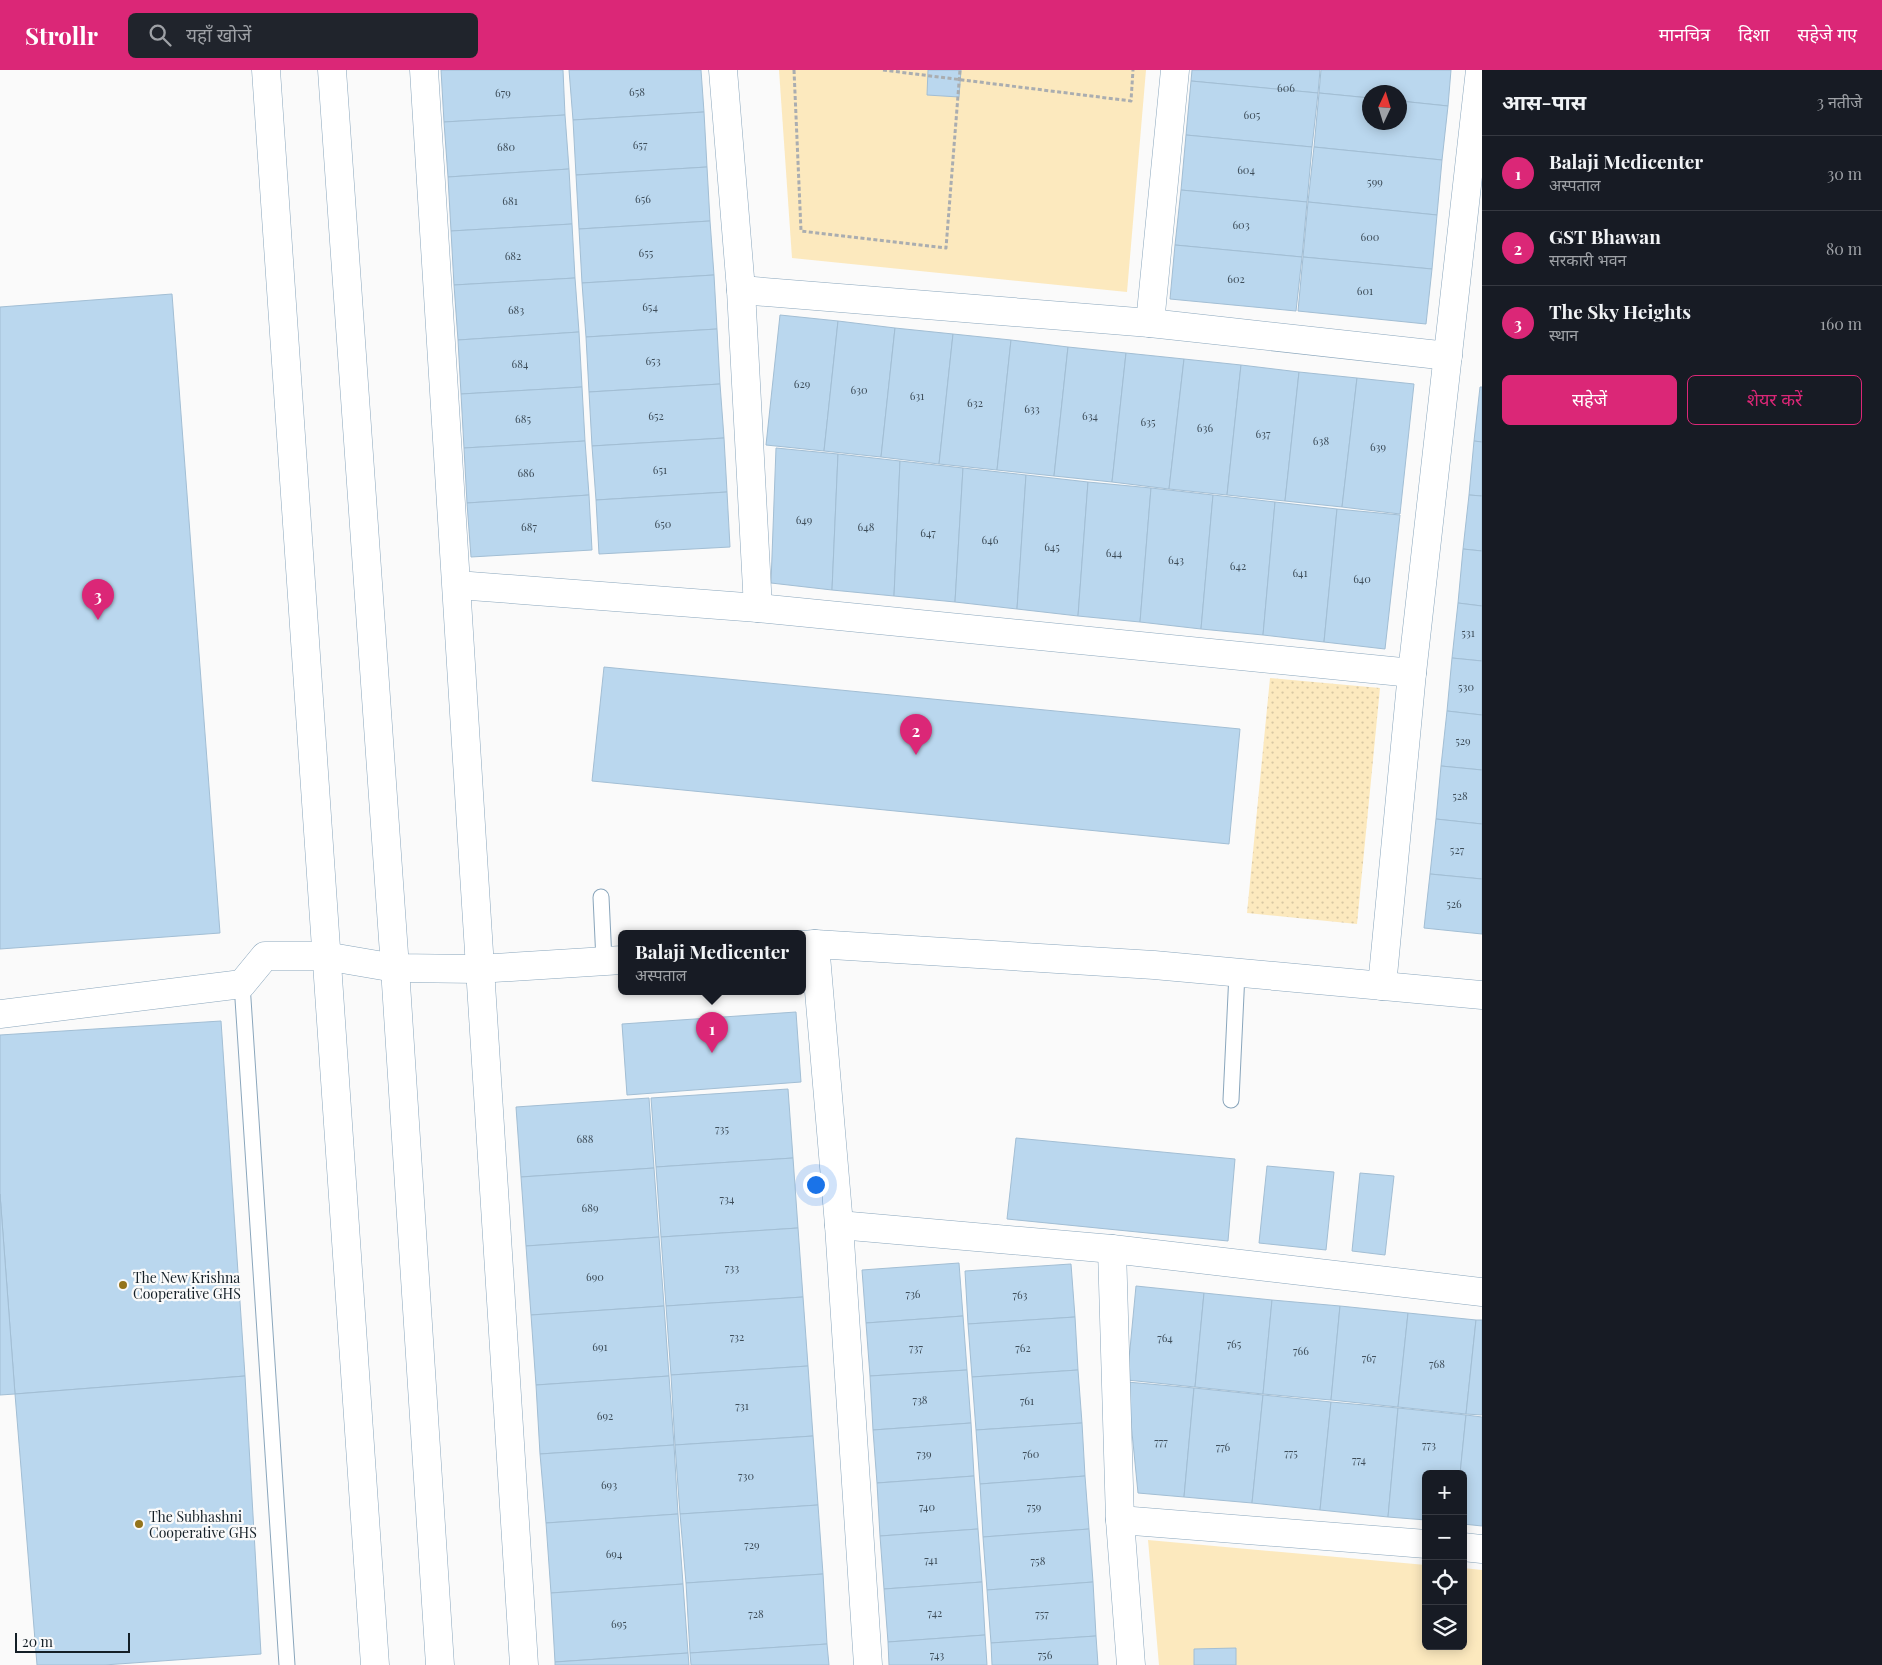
<!DOCTYPE html>
<html lang="hi">
<head>
<meta charset="utf-8">
<style>
  body { margin:0; font-family:"Playfair Display","Noto Sans Devanagari",serif; background:#20242c; color:#f1f3f6 }
  .controls { position:absolute; right:15px; bottom:15px; display:grid; overflow:hidden; border-radius:8px; box-shadow:0 2px 12px #0003 }
  .controls button { width:45px; height:45px; display:grid; place-items:center; padding:0; border:0; border-bottom:1px solid #363941; background:#171b24; color:#f1f3f6; font:25px sans-serif }
  .compass { position:absolute; left:1362px; top:15px; width:45px; height:45px; border-radius:50%; background:#171b24; box-shadow:0 2px 12px #0003; rotate:4deg }
  .scale { position:absolute; left:15px; bottom:12px; width:115px; box-sizing:border-box; padding-left:5px; border:2px solid #141f27; border-top:0; font-size:14px; line-height:18px; white-space:nowrap; color:#141f27; -webkit-text-stroke:4px #fafafa; paint-order:stroke }
  .you { position:absolute; left:815px; top:1114px; width:18px; height:18px; margin:-12px; border:4px solid #fff; border-radius:50%; background:#1a73e8; box-shadow:0 0 0 8px #1a73e833 }
  .badge { display:grid; place-items:center; width:32px; height:32px; border-radius:50%; background:#db2777; color:#fff; font-size:16px; font-weight:700 }
  .pin { position:absolute; translate:-50% -41px; filter:drop-shadow(0 1px 2px #0008) }
  .pin::after { content:''; position:absolute; top:26px; width:18px; height:15px; background:inherit; clip-path:polygon(0 0,100% 0,50% 100%) }
  .popup { position:absolute; left:618px; top:860px; width:188px; height:65px; box-sizing:border-box; display:grid; place-content:center; border-radius:8px; background:#171b24; filter:drop-shadow(0 1px 4px #0005); font-size:16px; white-space:nowrap; color:#9ea1a6 }
  .popup b { font-size:19px; color:#f1f3f6 }
  .popup::after { content:''; position:absolute; left:50%; top:100%; margin-left:-10px; border:10px solid transparent; border-top-color:#171b24 }
  .list { margin:0; padding:0; list-style:none }
  h2 { display:flex; justify-content:space-between; align-items:center; height:65px; margin:0; padding:0 20px; font-size:21px }
  h2 small { font-size:16px; font-weight:400; color:#9ea1a6 }
  .list li { display:grid; grid-template-columns:32px 1fr auto; gap:15px; align-items:center; box-sizing:border-box; height:75px; padding:0 20px; border-top:1px solid #363941 }
  .list b { display:block; font-size:19px; white-space:nowrap }
  .list p { margin:0; font-size:16px; white-space:nowrap; color:#9ea1a6 }
  .list em { font-size:16px; font-style:normal; color:#9ea1a6 }
  .actions { display:flex; gap:10px; padding:15px 20px }
  .actions a { flex:1; padding:11px 0; border:1px solid #db2777; border-radius:8px; text-align:center; font-size:18px; color:#db2777 }
  .actions .main { background:#db2777; color:#fff }
  .icon { flex:none; width:28px; height:28px; fill:none; stroke:currentColor; stroke-width:2; stroke-linecap:round; stroke-linejoin:round }
  .map { position:relative; flex:none; width:1482px; height:1595px; overflow:hidden }
  header { display:flex; align-items:center; gap:30px; box-sizing:border-box; height:70px; padding:0 25px; background:#db2777; color:#fff }
  header strong { font-size:24px }
  nav { display:flex; gap:28px; margin-inline-start:auto; font-size:18px }
  .search { width:350px; height:45px; background:#20242c; display:flex; align-items:center; gap:12px; box-sizing:border-box; padding:0 18px; border-radius:8px; color:#9ea1a6; font-size:19px }
  main { display:flex }
  aside { flex:1; background:#171b24 }
  .map>svg:first-child { display:block }
</style>
</head>
<body>
<header>
<strong>Strollr</strong>
<div class="search"><svg class="icon" aria-label="search" viewBox="0 0 24 24"><circle cx="10" cy="10" r="6"/><path d="M15 15l6 6"/></svg>यहाँ खोजें</div>
<nav><a>मानचित्र</a><a>दिशा</a><a>सहेजे गए</a></nav>
</header>
<main>
<div class="map">
<svg width="1482" height="1595" viewBox="0 0 1482 1595">
  <defs>
    <pattern id="grass-dots" width="8" height="8" patternUnits="userSpaceOnUse" patternTransform="scale(1.25)"><rect width="8" height="8" fill="#fce9be"/><path d="M2 2h.1M6 6h.1" fill="none" stroke="#d7c7a3" stroke-width="1.8" stroke-linecap="round"/></pattern>
  </defs>
  <rect width="100%" height="100%" fill="#fafafa"/>
  <!-- grass -->
  <path fill="url(#grass-dots)" d="M1270,608L1380,618L1357,854L1247,843Z"/>
  <!-- green -->
  <g fill="#fce9be">
    <path d="M779,0H1146L1127,222L792,188Z"/>
    <path d="M1148,1470L1426,1495V1576H1463V1498L1482,1500V1595H1159Z"/>
  </g>
  <!-- building -->
  <g fill="#bad7ee" stroke="#a2bed4">
    <path d="M441,0H563L565,45L444,52Z"/>
    <path d="M569,0H701L704,42L573,50Z"/>
    <path d="M928,0H961L959,27L927,25Z"/>
    <path d="M1192,0H1320L1318,23L1191,11Z"/>
    <path d="M1321,0H1451L1448,36L1400,31V22H1370V28L1319,23Z"/>
    <path d="M1191,11L1318,23L1312,77L1186,65Z"/>
    <path d="M1319,23L1370,28V52H1400V31L1448,36L1442,90L1314,77Z"/>
    <path d="M704,42L707,97L576,105L573,50Z"/>
    <path d="M565,45L569,99L448,107L444,52Z"/>
    <path d="M1186,65L1312,77L1307,132L1181,120Z"/>
    <path d="M1314,77L1442,90L1437,145L1308,132Z"/>
    <path d="M707,97L710,151L579,159L576,105Z"/>
    <path d="M569,99L572,154L451,161L448,107Z"/>
    <path d="M1181,120L1307,132L1302,187L1175,175Z"/>
    <path d="M1308,132L1437,145L1432,199L1303,187Z"/>
    <path d="M710,151L714,205L582,213L579,159Z"/>
    <path d="M572,154L575,208L454,215L451,161Z"/>
    <path d="M1175,175L1302,187L1296,241L1170,229Z"/>
    <path d="M1303,187L1432,199L1426,254L1298,241Z"/>
    <path d="M714,205L717,259L586,267L582,213Z"/>
    <path d="M575,208L579,262L458,270L454,215Z"/>
    <path d="M172,224L220,863L0,879V237Z"/>
    <path d="M780,245L838,251L824,381L766,375Z"/>
    <path d="M838,251L895,258L881,387L824,381Z"/>
    <path d="M895,258L953,264L939,394L881,387Z"/>
    <path d="M717,259L720,314L589,322L586,267Z"/>
    <path d="M579,262L582,317L461,324L458,270Z"/>
    <path d="M953,264L1011,270L997,400L939,394Z"/>
    <path d="M1011,270L1068,277L1054,406L997,400Z"/>
    <path d="M1068,277L1126,283L1112,412L1054,406Z"/>
    <path d="M1126,283L1184,289L1169,419L1112,412Z"/>
    <path d="M1184,289L1241,295L1227,425L1169,419Z"/>
    <path d="M1241,295L1299,302L1285,431L1227,425Z"/>
    <path d="M1299,302L1357,308L1342,437L1285,431Z"/>
    <path d="M1357,308L1414,314L1400,444L1342,437Z"/>
    <path d="M720,314L724,368L592,376L589,322Z"/>
    <path d="M582,317L585,371L464,378L461,324Z"/>
    <path d="M1480,317H1482V372L1474,371Z"/>
    <path d="M724,368L727,422L596,430L592,376Z"/>
    <path d="M585,371L589,425L467,433L464,378Z"/>
    <path d="M1474,371L1482,372V426L1469,425Z"/>
    <path d="M776,378L838,384L832,520L771,513Z"/>
    <path d="M838,384L900,391L894,526L832,520Z"/>
    <path d="M900,391L963,398L955,532L894,526Z"/>
    <path d="M963,398L1026,405L1017,539L955,532Z"/>
    <path d="M1026,405L1088,412L1078,546L1017,539Z"/>
    <path d="M1088,412L1151,418L1140,552L1078,546Z"/>
    <path d="M1151,418L1213,425L1201,559L1140,552Z"/>
    <path d="M727,422L730,477L599,484L596,430Z"/>
    <path d="M589,425L592,480L471,487L467,433Z"/>
    <path d="M1213,425L1275,432L1263,565L1201,559Z"/>
    <path d="M1469,425L1482,426V481L1463,479Z"/>
    <path d="M1275,432L1337,439L1324,572L1263,565Z"/>
    <path d="M1337,439L1400,445L1385,579L1324,572Z"/>
    <path d="M1463,479L1482,481V536L1458,533Z"/>
    <path d="M1458,533L1482,536V591L1452,588Z"/>
    <path d="M1452,588L1482,591V645L1447,641Z"/>
    <path d="M604,597L1240,659L1229,774L592,711Z"/>
    <path d="M1447,641L1482,645V700L1441,696Z"/>
    <path d="M1441,696L1482,700V754L1436,749Z"/>
    <path d="M1436,749L1482,754V809L1430,804Z"/>
    <path d="M1430,804L1482,809V864L1424,858Z"/>
    <path d="M796,942L801,1012L627,1025L622,954Z"/>
    <path d="M221,951L245,1306L15,1324L0,1124V965Z"/>
    <path d="M788,1019L793,1088L656,1097L651,1028Z"/>
    <path d="M649,1028L654,1098L521,1107L516,1037Z"/>
    <path d="M1016,1068L1235,1089L1228,1171L1007,1149Z"/>
    <path d="M793,1088L798,1158L661,1167L656,1097Z"/>
    <path d="M1267,1096L1334,1102L1326,1180L1259,1173Z"/>
    <path d="M654,1098L659,1167L526,1176L521,1107Z"/>
    <path d="M1360,1103L1394,1106L1385,1185L1352,1181Z"/>
    <path d="M0,1124L15,1324L0,1325Z"/>
    <path d="M798,1158L803,1227L666,1236L661,1167Z"/>
    <path d="M659,1167L664,1236L531,1245L526,1176Z"/>
    <path d="M959,1193L963,1246L866,1253L862,1200Z"/>
    <path d="M1071,1194L1075,1247L968,1254L965,1201Z"/>
    <path d="M1136,1216L1204,1223L1195,1317L1127,1310Z"/>
    <path d="M1204,1223L1272,1230L1263,1324L1195,1317Z"/>
    <path d="M803,1227L808,1296L671,1305L666,1236Z"/>
    <path d="M1272,1230L1340,1236L1331,1330L1263,1324Z"/>
    <path d="M664,1236L669,1306L536,1315L531,1245Z"/>
    <path d="M1340,1236L1408,1243L1398,1337L1331,1330Z"/>
    <path d="M1408,1243L1476,1250L1466,1344L1398,1337Z"/>
    <path d="M963,1246L967,1300L870,1306L866,1253Z"/>
    <path d="M1075,1247L1078,1300L972,1307L968,1254Z"/>
    <path d="M1476,1250H1482V1345L1466,1344Z"/>
    <path d="M808,1296L813,1366L675,1375L671,1305Z"/>
    <path d="M967,1300L971,1353L873,1360L870,1306Z"/>
    <path d="M1078,1300L1082,1353L976,1360L972,1307Z"/>
    <path d="M245,1306L261,1584L104,1595H37L15,1324Z"/>
    <path d="M669,1306L674,1375L540,1384L536,1315Z"/>
    <path d="M1127,1312L1194,1318L1184,1427L1138,1423Z"/>
    <path d="M1194,1318L1263,1325L1252,1433L1184,1427Z"/>
    <path d="M1263,1325L1331,1332L1320,1440L1252,1433Z"/>
    <path d="M1331,1332L1398,1338L1388,1447L1320,1440Z"/>
    <path d="M1398,1338L1466,1345L1460,1404H1426V1450L1388,1447Z"/>
    <path d="M1466,1345L1482,1347V1456L1463,1454V1404H1460Z"/>
    <path d="M971,1353L974,1406L877,1413L873,1360Z"/>
    <path d="M1082,1353L1085,1406L980,1414L976,1360Z"/>
    <path d="M813,1366L818,1435L680,1444L675,1375Z"/>
    <path d="M674,1375L678,1444L546,1453L540,1384Z"/>
    <path d="M974,1406L978,1459L880,1466L877,1413Z"/>
    <path d="M1085,1406L1089,1459L983,1467L980,1414Z"/>
    <path d="M818,1435L823,1504L686,1513L680,1444Z"/>
    <path d="M678,1444L683,1514L551,1523L546,1453Z"/>
    <path d="M978,1459L982,1512L884,1519L880,1466Z"/>
    <path d="M1089,1459L1093,1512L987,1520L983,1467Z"/>
    <path d="M823,1504L827,1574L690,1583L686,1513Z"/>
    <path d="M982,1512L985,1565L888,1572L884,1519Z"/>
    <path d="M1093,1512L1096,1566L991,1573L987,1520Z"/>
    <path d="M683,1514L688,1583L555,1592L551,1523Z"/>
    <path d="M985,1565L987,1595H889L888,1572Z"/>
    <path d="M1096,1566L1098,1595H992L991,1573Z"/>
    <path d="M827,1574L829,1595H691L690,1583Z"/>
    <path d="M1236,1578V1595H1194V1579Z"/>
    <path d="M688,1583L689,1595H555V1592Z"/>
  </g>
  <g fill="none" stroke-linecap="round" stroke-linejoin="round">
    <defs>
      <g id="service">
        <path d="M601,827L604,891"/>
        <path d="M242,914L287,1595"/>
        <path d="M1231,1030L1237,903"/>
      </g>
      <g id="minor">
        <path d="M424,0C458,532 489,1063 524,1595"/>
        <path d="M723,0L741,220L758,538"/>
        <path d="M741,220L1150,253L1448,286"/>
        <path d="M1150,253L1175,0"/>
        <path d="M457,515L758,538L1412,603"/>
        <path d="M815,874L839,1155L868,1595"/>
        <path d="M802,875L815,874L1154,895L1482,925"/>
        <path d="M1382,916L1412,603L1480,0"/>
        <path d="M0,944L242,914L265,886H325L395,898L478,899L622,890"/>
        <path d="M839,1155L1112,1179L1482,1222"/>
        <path d="M1112,1179L1120,1450L1131,1595"/>
        <path d="M1120,1450L1426,1474"/>
        <path d="M1463,1477L1482,1479"/>
      </g>
      <g id="tertiary">
        <path d="M266,0L375,1595"/>
        <path d="M332,0L395,898L440,1595"/>
      </g>
    </defs>
    <!-- service casing -->
    <use href="#service" stroke="#8aa6bc" stroke-width="17"/>
    <!-- minor casing -->
    <use href="#minor" stroke="#8aa6bc" stroke-width="29"/>
    <!-- tertiary casing -->
    <use href="#tertiary" stroke="#8aa6bc" stroke-width="29"/>
    <!-- path -->
    <g stroke="#aaadb0" stroke-width="3" stroke-dasharray="4 2.5" stroke-linecap="butt">
      <path d="M794,0L801,161L946,178L960,0"/>
      <path d="M883,0L1131,31L1133,0"/>
    </g>
    <!-- service -->
    <use href="#service" stroke="#fff" stroke-width="15"/>
    <!-- minor -->
    <use href="#minor" stroke="#fff" stroke-width="28"/>
    <!-- tertiary -->
    <use href="#tertiary" stroke="#fff" stroke-width="28"/>
  </g>
  <!-- markers -->
  <g fill="#94741b" stroke="#fafafa" stroke-width="2">
    <circle cx="123" cy="1215" r="5"/>
    <circle cx="139" cy="1454" r="5"/>
  </g>
  <g text-anchor="middle" dominant-baseline="central" stroke-width="4.5" stroke-linejoin="round" paint-order="stroke">
    <!-- number labels -->
    <g font-size="11" fill="#3e4d59">
      <text x="1286" y="17">606</text>
      <text x="637" y="21">658</text>
      <text x="503" y="22">679</text>
      <text x="1252" y="44">605</text>
      <text x="640" y="74">657</text>
      <text x="506" y="76">680</text>
      <text x="1246" y="99">604</text>
      <text x="1375" y="111">599</text>
      <text x="643" y="128">656</text>
      <text x="510" y="130">681</text>
      <text x="1241" y="154">603</text>
      <text x="1370" y="166">600</text>
      <text x="646" y="182">655</text>
      <text x="513" y="185">682</text>
      <text x="1236" y="208">602</text>
      <text x="1365" y="220">601</text>
      <text x="650" y="236">654</text>
      <text x="516" y="239">683</text>
      <text x="653" y="290">653</text>
      <text x="520" y="293">684</text>
      <text x="802" y="313">629</text>
      <text x="859" y="319">630</text>
      <text x="917" y="325">631</text>
      <text x="975" y="332">632</text>
      <text x="1032" y="338">633</text>
      <text x="656" y="345">652</text>
      <text x="1090" y="345">634</text>
      <text x="523" y="348">685</text>
      <text x="1148" y="351">635</text>
      <text x="1205" y="357">636</text>
      <text x="1263" y="363">637</text>
      <text x="1321" y="370">638</text>
      <text x="1378" y="376">639</text>
      <text x="660" y="399">651</text>
      <text x="526" y="402">686</text>
      <text x="804" y="449">649</text>
      <text x="663" y="453">650</text>
      <text x="529" y="456">687</text>
      <text x="866" y="456">648</text>
      <text x="928" y="462">647</text>
      <text x="990" y="469">646</text>
      <text x="1052" y="476">645</text>
      <text x="1114" y="482">644</text>
      <text x="1176" y="489">643</text>
      <text x="1238" y="495">642</text>
      <text x="1300" y="502">641</text>
      <text x="1362" y="508">640</text>
      <text x="1468" y="562">531</text>
      <text x="1466" y="616">530</text>
      <text x="1463" y="670">529</text>
      <text x="1460" y="725">528</text>
      <text x="1457" y="779">527</text>
      <text x="1454" y="833">526</text>
      <text x="722" y="1058">735</text>
      <text x="585" y="1068">688</text>
      <text x="727" y="1128">734</text>
      <text x="590" y="1137">689</text>
      <text x="732" y="1197">733</text>
      <text x="595" y="1206">690</text>
      <text x="913" y="1223">736</text>
      <text x="1020" y="1224">763</text>
      <text x="737" y="1266">732</text>
      <text x="1165" y="1267">764</text>
      <text x="1234" y="1273">765</text>
      <text x="600" y="1276">691</text>
      <text x="916" y="1277">737</text>
      <text x="1023" y="1277">762</text>
      <text x="1301" y="1280">766</text>
      <text x="1369" y="1287">767</text>
      <text x="1437" y="1293">768</text>
      <text x="920" y="1329">738</text>
      <text x="1027" y="1330">761</text>
      <text x="742" y="1335">731</text>
      <text x="605" y="1345">692</text>
      <text x="1161" y="1371">777</text>
      <text x="1429" y="1374">773</text>
      <text x="1223" y="1376">776</text>
      <text x="1291" y="1382">775</text>
      <text x="924" y="1383">739</text>
      <text x="1031" y="1383">760</text>
      <text x="1359" y="1389">774</text>
      <text x="746" y="1405">730</text>
      <text x="609" y="1414">693</text>
      <text x="927" y="1436">740</text>
      <text x="1034" y="1436">759</text>
      <text x="752" y="1474">729</text>
      <text x="614" y="1483">694</text>
      <text x="931" y="1489">741</text>
      <text x="1038" y="1490">758</text>
      <text x="935" y="1542">742</text>
      <text x="756" y="1543">728</text>
      <text x="1042" y="1543">757</text>
      <text x="619" y="1553">695</text>
      <text x="937" y="1584">743</text>
      <text x="1045" y="1584">756</text>
    </g>
    <!-- poi labels -->
    <g font-size="14" fill="#141f27" stroke="#fafafa" text-anchor="start">
      <text x="133" y="1207">The New Krishna<tspan x="133" dy="16">Cooperative GHS</tspan></text>
      <text x="149" y="1446">The Subhashni<tspan x="149" dy="16">Cooperative GHS</tspan></text>
    </g>
  </g>
</svg>
<div class="controls">
<button>+</button>
<button>−</button>
<button><svg class="icon" aria-label="locate" viewBox="0 0 24 24"><circle cx="12" cy="12" r="6"/><path d="M12 2v4M12 18v4M2 12h4M18 12h4"/></svg></button>
<button><svg class="icon" aria-label="layers" viewBox="0 0 24 24"><path d="M12 4l9 5-9 5-9-5zM3 14l9 5 9-5"/></svg></button>
</div>
<svg class="compass" viewBox="-18 -18 36 36"><path d="M0-13l5 13h-10z" fill="#e53935"/><path d="M0 13l5-13h-10z" fill="#9ea1a6"/></svg>
<div class="scale">20 m</div>
<div class="you"></div>
<div class="pin badge" style="left:712px;top:983px">1</div>
<div class="popup"><b>Balaji Medicenter</b>अस्पताल</div>
<div class="pin badge" style="left:916px;top:685px">2</div>
<div class="pin badge" style="left:98px;top:550px">3</div>
</div>
<aside>
<h2>आस-पास<small>3 नतीजे</small></h2>
<ul class="list">
<li><span class="badge">1</span><div><b>Balaji Medicenter</b><p>अस्पताल</p></div><em>30 m</em></li>
<li><span class="badge">2</span><div><b>GST Bhawan</b><p>सरकारी भवन</p></div><em>80 m</em></li>
<li><span class="badge">3</span><div><b>The Sky Heights</b><p>स्थान</p></div><em>160 m</em></li>
</ul>
<div class="actions"><a class="main">सहेजें</a><a>शेयर करें</a></div>
</aside>
</main>
</body>
</html>
